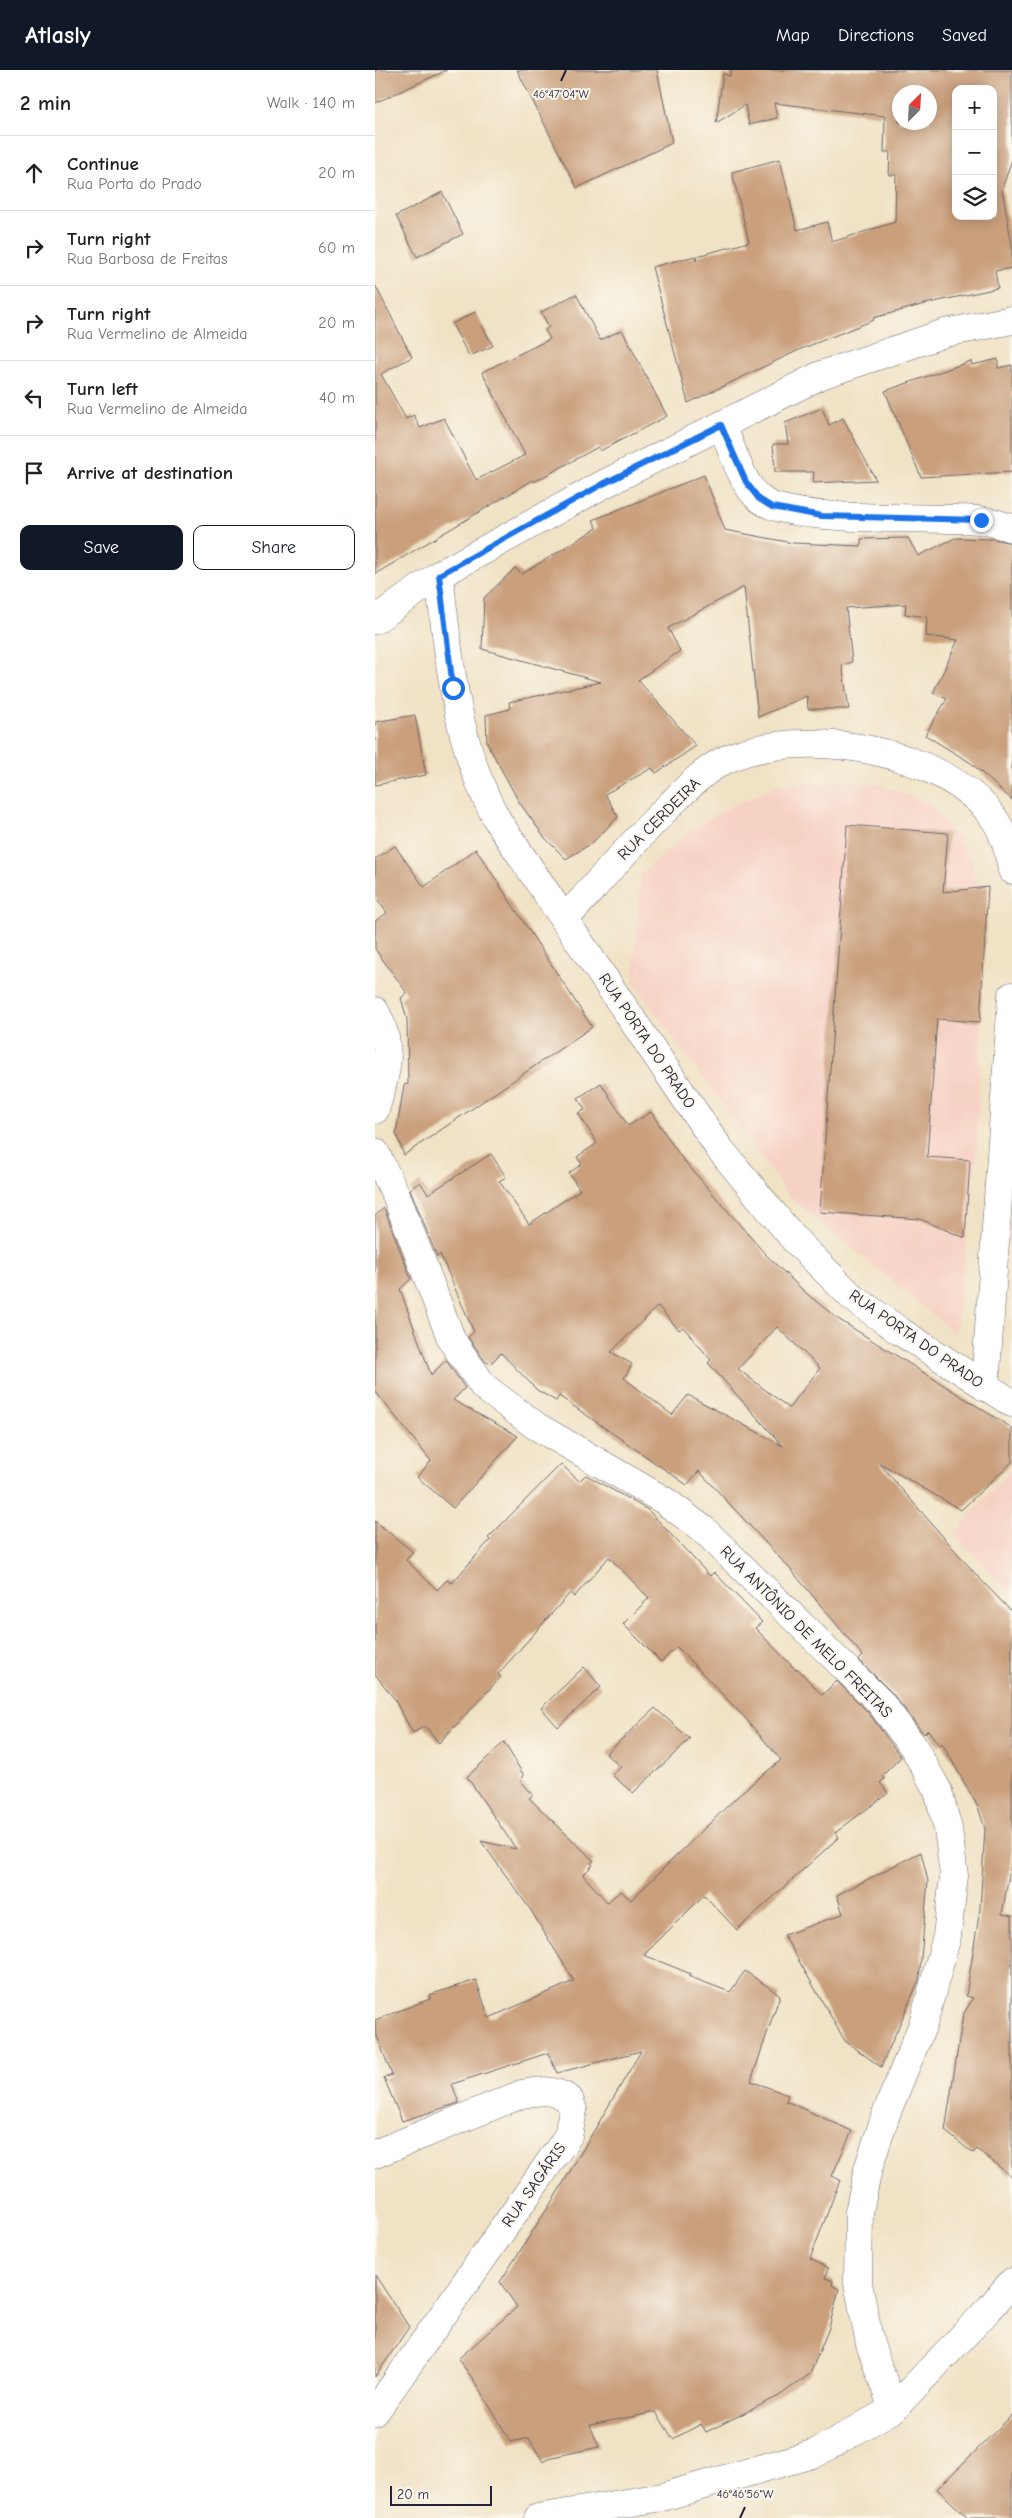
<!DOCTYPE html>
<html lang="en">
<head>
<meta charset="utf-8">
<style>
  body { margin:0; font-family:"Comic Neue",sans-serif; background:#f2f2f2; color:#202124 }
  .controls { position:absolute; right:15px; top:15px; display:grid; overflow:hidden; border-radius:10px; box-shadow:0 2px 12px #0003 }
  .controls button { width:45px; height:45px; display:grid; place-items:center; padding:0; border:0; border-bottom:1px solid #e0e0e0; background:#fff; color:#202124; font:25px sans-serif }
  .compass { position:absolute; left:517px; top:15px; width:45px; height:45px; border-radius:50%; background:#fff; box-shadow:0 2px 12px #0003; rotate:24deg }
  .scale { position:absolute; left:15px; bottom:12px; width:102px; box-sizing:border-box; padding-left:5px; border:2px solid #22223b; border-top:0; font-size:14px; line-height:18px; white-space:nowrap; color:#22223b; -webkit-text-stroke:4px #fbf7ec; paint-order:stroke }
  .stop { position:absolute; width:15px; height:15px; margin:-11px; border:4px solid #1a73e8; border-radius:50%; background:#fff }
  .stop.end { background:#1a73e8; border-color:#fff; box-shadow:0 1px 5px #0008 }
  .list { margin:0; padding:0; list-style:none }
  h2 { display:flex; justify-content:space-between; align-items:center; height:65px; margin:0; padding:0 20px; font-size:21px }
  h2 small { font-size:16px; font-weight:400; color:#757577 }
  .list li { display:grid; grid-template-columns:32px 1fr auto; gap:15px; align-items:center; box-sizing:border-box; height:75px; padding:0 20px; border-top:1px solid #e0e0e0 }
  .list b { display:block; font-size:19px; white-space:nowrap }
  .list p { margin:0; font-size:16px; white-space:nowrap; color:#757577 }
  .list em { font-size:16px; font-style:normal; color:#757577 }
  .actions { display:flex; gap:10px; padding:15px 20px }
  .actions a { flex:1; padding:11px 0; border:1px solid #111827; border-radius:10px; text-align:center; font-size:18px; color:#111827 }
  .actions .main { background:#111827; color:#fff }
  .icon { flex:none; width:28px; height:28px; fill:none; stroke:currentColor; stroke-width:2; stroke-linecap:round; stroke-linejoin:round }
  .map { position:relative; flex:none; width:637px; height:2448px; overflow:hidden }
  header { display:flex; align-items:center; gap:30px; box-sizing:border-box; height:70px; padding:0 25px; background:#111827; color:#fff }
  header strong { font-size:24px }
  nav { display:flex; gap:28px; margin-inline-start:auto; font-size:18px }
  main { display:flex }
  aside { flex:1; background:#fff }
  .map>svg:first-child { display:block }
</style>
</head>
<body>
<header>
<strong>Atlasly</strong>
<nav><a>Map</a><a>Directions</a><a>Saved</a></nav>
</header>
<main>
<aside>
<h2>2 min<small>Walk · 140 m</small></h2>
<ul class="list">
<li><svg class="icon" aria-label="ahead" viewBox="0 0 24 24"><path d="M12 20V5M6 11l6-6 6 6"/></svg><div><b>Continue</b><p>Rua Porta do Prado</p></div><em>20 m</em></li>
<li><svg class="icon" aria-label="right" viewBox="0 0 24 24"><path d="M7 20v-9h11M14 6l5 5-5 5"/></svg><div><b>Turn right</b><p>Rua Barbosa de Freitas</p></div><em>60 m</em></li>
<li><svg class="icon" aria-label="right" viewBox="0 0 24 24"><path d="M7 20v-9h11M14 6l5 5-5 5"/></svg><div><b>Turn right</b><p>Rua Vermelino de Almeida</p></div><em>20 m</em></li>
<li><svg class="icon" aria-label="left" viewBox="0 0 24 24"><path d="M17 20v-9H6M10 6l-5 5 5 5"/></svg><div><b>Turn left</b><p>Rua Vermelino de Almeida</p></div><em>40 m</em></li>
<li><svg class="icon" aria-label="arrive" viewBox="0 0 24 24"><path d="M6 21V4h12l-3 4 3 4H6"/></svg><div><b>Arrive at destination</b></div></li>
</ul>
<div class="actions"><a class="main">Save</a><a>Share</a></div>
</aside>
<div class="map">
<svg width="637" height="2448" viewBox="0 0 637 2448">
  <rect width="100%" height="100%" fill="#fbf7ec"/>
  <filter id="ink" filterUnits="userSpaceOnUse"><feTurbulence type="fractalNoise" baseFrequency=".02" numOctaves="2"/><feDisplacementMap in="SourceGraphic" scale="10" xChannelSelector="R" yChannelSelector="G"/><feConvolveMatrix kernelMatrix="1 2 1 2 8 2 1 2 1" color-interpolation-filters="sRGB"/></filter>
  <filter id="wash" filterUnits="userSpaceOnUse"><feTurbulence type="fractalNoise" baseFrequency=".0096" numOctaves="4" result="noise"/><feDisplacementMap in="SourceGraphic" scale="20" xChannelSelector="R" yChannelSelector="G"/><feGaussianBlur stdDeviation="1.12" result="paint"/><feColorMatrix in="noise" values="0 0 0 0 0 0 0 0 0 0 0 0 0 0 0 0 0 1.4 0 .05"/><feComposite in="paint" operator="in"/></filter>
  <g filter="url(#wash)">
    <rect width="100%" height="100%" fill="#f0e2c5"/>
    <!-- built -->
    <g fill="#f6d2c4">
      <path d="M468,711L505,714L556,735L596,788L610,849L601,1092L580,1263L415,1127L258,912L266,803L315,761L355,737L406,714Z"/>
      <path d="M637,1398V1524L579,1464Z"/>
    </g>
    <g id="blocks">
      <!-- building -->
      <g fill="#c99f7b" fill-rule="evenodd">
        <path d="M0,0H72L0,33Z"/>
        <path d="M142,0H282L297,73L202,118Z"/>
        <path d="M356,0H637V89L627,119L637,175V198L620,201L623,218L550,234L498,248L499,250L426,279L313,333L277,197L320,186L321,191L322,186L374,172L357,102L405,89L422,160L452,152L457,172L520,152L521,105H514L515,82H509L510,46L399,33L402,48L374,55L370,35L341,53L348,4L355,6ZM581,19H618V146H581ZM524,22H554V52H524Z"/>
        <path d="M67,122L88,164L42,187L21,146Z"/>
        <path d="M0,215L37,287L6,304L31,349L39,345L45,358L69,348L101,410L150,385L107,302L175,269L170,260L174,257L166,242L201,224L225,270L247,260L292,346L225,381L223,377L159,412L158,410L0,504Z"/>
        <path d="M100,242L118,276L94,286L77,254Z"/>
        <path d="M623,289V298L637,295V402L546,407L510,321L596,291L597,295Z"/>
        <path d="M447,338L454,355L468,348L501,410L438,413L439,402H400L398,374H413L410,353Z"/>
        <path d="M329,405L350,460L418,473L486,476V469L533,468L543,486L580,468L618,469L637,473V730L596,693L550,665L572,629L558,623L583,570L551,566L552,547L530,544L531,534L471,538L477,592L467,595L474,639H433L432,626L383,647L369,517L293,558L305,581L263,610L321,676L281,703L277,698L230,724L243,747L217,773L191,789L170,768L144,732L112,673L111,645L135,639L134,632L226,612L107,579L109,528L140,498L147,504L222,458L218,450Z"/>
        <path d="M40,645L51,705L0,715V652Z"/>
        <path d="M472,755L573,763L568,822L613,817L605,952L562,949L552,1087L595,1090L590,1168L545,1149L445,1142Z"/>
        <path d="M20,776L49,817L101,779L217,957L29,1085L21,1064L29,1015L33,1014L32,949L26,928L32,923L0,879V851L12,843L0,826V789Z"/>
        <path d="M226,1013L253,1056L276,1042L306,1087L391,1185L432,1224L463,1249L637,1358V1392L586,1440L503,1392L604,1508L637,1542V1788L627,1844L637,1846V2107L602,2079L598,2083L570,2061L588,1945L598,1928L591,1926L605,1839L610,1759L603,1737L567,1673L564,1675L553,1660L549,1664L517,1623L484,1590L488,1586L416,1500L324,1401L312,1415L184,1326L181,1331L162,1320L126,1283L115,1294L110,1291L93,1267L99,1262L65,1184L62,1187L35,1119L45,1112L53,1124L116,1084L131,1107L124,1111L154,1154L205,1120L194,1103L207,1094L202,1087L222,1073L203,1043L210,1040L203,1028ZM283,1236L304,1260L308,1257L336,1290L333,1293L408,1376L313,1325L297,1345L249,1308L257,1294L236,1282ZM402,1257L445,1298L414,1338L363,1299Z"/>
        <path d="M9,1138L36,1209L25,1219L56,1305L71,1290L90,1318L78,1330L143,1366L78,1438L42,1407L56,1391L0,1321V1146Z"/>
        <path d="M186,1394L204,1411L211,1405L273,1440L335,1506L339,1502L387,1552L380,1558L421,1600L422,1598L447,1625L462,1611L493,1642L526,1687L507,1706L509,1709L505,1713L513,1723L460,1763L464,1767L362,1860L329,1825L269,1885L316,1904L313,1906L355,1922L370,1901L405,1925L376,2011L413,2025L411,2031L477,2061L457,2106L465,2110L435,2189L453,2198L450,2208L458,2211L457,2215L464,2219L454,2258L435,2304L404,2326L331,2362L326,2354L298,2369L281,2342L215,2355L224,2377L178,2387L168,2392L154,2368L136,2372L98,2309L83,2289L142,2237L125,2212L181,2125L266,1981L182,2003L173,1983L77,2014L84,2033L27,2051L9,2008L17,2005L0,1961V1950L55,1929L54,1925L101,1910L114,1948L199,1911L155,1839L106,1771L141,1779L92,1707L129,1672L149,1706L145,1710L158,1725L154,1728L219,1791L216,1793L218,1795L208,1805L232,1832L246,1821L256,1830L368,1721L406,1690L370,1648L302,1577L286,1592L248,1554L274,1528L234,1487L199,1527L195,1523L123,1604L126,1607L64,1673L50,1656L38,1663L18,1627L0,1604V1451L38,1482L31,1490L62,1520L72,1510L77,1513L115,1470L113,1468Z"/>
        <path d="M209,1597L226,1617L183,1657L166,1638Z"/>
        <path d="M280,1638L315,1669L258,1723L237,1705L246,1697L231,1684Z"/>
        <path d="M546,1782L553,1811L544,1910L506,1997L470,1971L409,1865L468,1844L462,1825Z"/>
        <path d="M0,2205L34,2257L0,2307Z"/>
        <path d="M637,2345V2448H593L562,2419Z"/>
      </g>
    </g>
  </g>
  <g filter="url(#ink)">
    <use href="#blocks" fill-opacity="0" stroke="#6a656b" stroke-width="1"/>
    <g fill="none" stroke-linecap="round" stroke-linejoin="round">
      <defs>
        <g id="minor">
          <path d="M347,355C356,376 367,415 385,429C414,454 558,446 604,450C615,451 626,455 637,458"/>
          <path d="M64,505C74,590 81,678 124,753L344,1078L419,1169L477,1227L526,1262L637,1333"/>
          <path d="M0,550L64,505L229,414L446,305L570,263L637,250"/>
          <path d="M190,849C225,810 259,771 296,734C312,718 330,699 352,689C426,655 568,679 618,747C629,762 634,781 637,800"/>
          <path d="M0,941C20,977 11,1004 0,1040"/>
          <path d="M0,1082L21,1125L77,1271L109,1317L161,1356L290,1431L329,1460L505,1632L538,1676L563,1721L573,1759L579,1806L572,1866L548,1954L511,2044L493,2099L484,2142L483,2213L495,2274L518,2339"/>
          <path d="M610,1317L637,926"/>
          <path d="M0,2084L147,2024C166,2020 177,2019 194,2029L198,2040L193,2066L0,2342"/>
        </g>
        <path id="major" d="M163,2448L287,2427L441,2383L518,2339L614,2239L637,2212"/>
      </defs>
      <!-- minor casing -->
      <use href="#minor" stroke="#6a656b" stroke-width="29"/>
      <!-- major casing -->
      <use href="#major" stroke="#6a656b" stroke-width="29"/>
      <!-- minor -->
      <use href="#minor" stroke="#fff" stroke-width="28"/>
      <!-- major -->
      <use href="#major" stroke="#fff" stroke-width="28"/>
    </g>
  </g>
  <g fill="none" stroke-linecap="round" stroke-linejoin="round" filter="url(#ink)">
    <!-- route -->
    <path stroke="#1a73e8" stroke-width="6" d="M78,618L64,505L228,414L346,355L371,412L384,429L397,437L447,446L606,450"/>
  </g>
  <!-- ticks -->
  <path fill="none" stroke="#22223b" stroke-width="2" d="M186,11L191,0M365,2448L370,2437"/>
  <g text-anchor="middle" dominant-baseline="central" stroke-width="4" stroke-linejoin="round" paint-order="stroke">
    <!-- street labels -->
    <g font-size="16" fill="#22223b" stroke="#fbf7ec">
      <text transform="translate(284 749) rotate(-45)">RUA CERDEIRA</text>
      <text transform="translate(272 971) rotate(56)">RUA PORTA DO PRADO</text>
      <text transform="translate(541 1269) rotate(35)">RUA PORTA DO PRADO</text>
      <text transform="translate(431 1562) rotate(45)">RUA ANTÔNIO DE MELO FREITAS</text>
      <text transform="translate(159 2115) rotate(-55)">RUA SAGÁRIS</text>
    </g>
  </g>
  <g font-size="12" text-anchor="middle" fill="#22223b" stroke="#fbf7ec" stroke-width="4" stroke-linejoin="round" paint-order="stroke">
    <text x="186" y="28">46°47'04"W</text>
    <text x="370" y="2428">46°46'56"W</text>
  </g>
</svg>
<div class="controls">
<button>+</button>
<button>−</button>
<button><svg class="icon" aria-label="layers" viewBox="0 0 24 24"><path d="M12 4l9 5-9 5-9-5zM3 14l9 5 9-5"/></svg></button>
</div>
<svg class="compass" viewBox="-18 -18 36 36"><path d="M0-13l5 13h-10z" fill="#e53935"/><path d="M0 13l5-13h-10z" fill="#757577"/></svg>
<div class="scale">20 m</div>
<div class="stop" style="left:78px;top:618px"></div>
<div class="stop end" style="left:606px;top:450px"></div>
</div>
</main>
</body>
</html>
